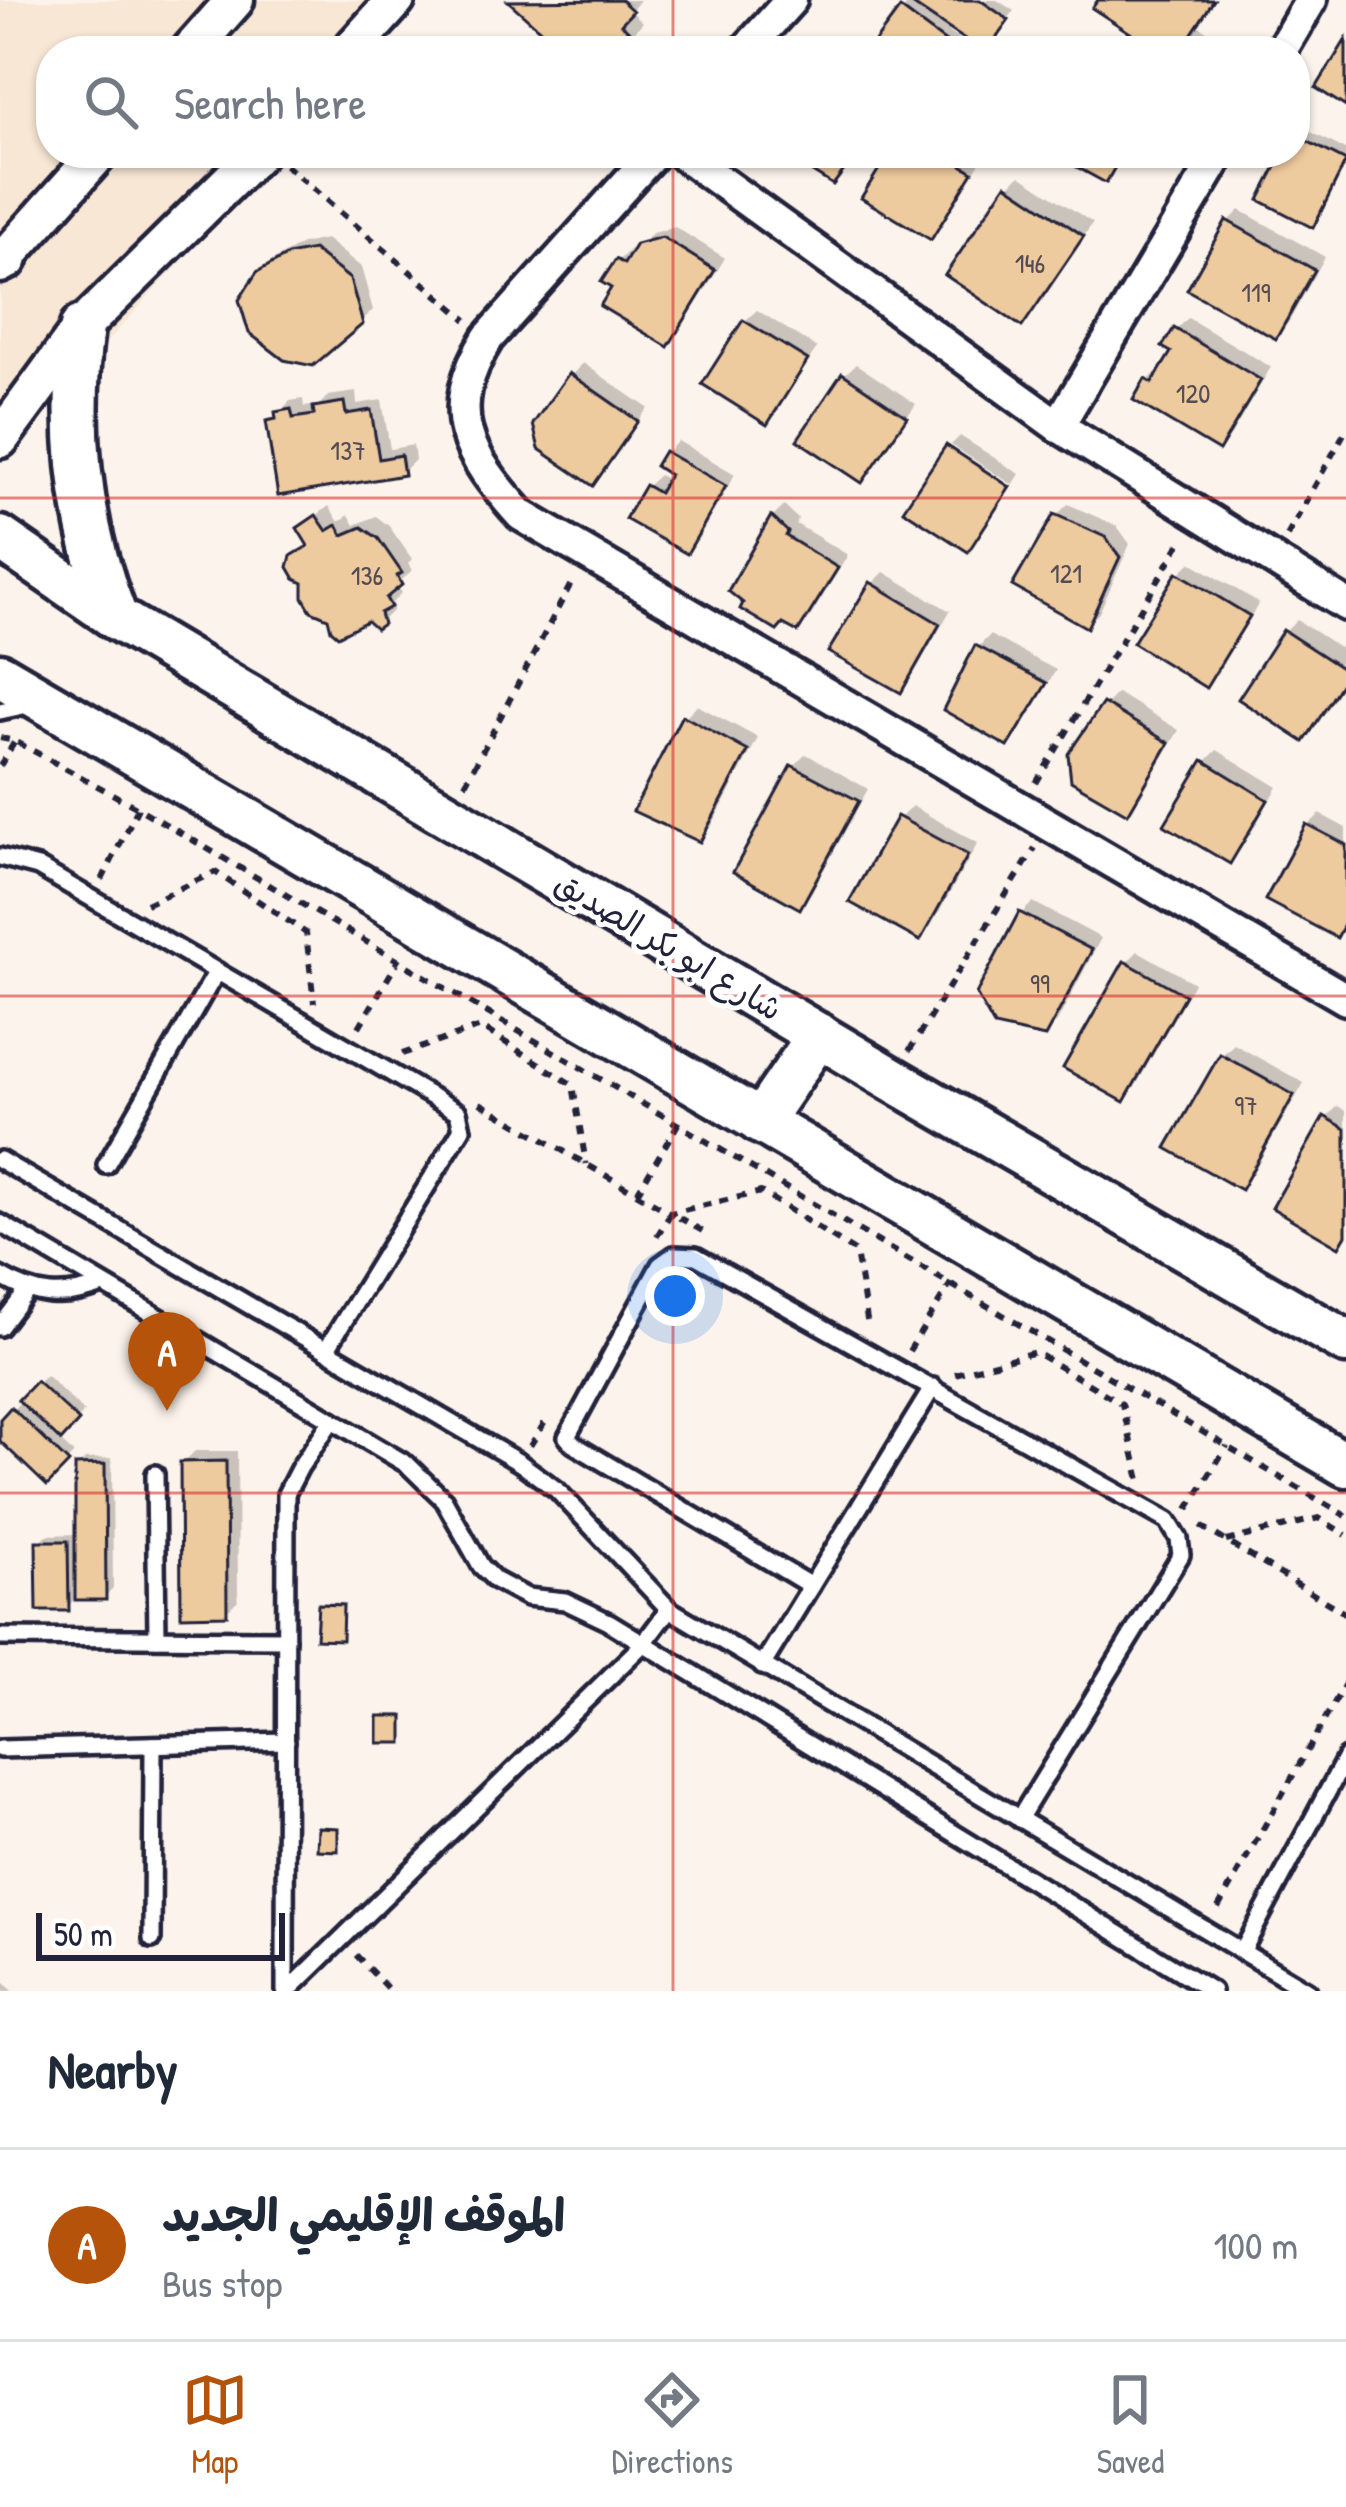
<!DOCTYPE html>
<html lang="en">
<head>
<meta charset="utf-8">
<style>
  body { margin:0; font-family:"Patrick Hand","Playpen Sans Arabic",sans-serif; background:#f2f2f3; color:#1f2937 }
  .scale { position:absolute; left:36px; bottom:30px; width:249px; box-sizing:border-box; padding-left:12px; border:6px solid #22223b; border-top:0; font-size:33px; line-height:42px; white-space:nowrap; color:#22223b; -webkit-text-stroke:9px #fff; paint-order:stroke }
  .you { position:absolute; left:675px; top:1296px; width:42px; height:42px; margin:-30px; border:9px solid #fff; border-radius:50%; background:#1a73e8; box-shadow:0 0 0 18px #1a73e833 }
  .badge { display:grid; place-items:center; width:78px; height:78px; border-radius:50%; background:#b45309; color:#fff; font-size:39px; font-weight:700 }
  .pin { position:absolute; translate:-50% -99px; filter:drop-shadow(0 3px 6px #0008) }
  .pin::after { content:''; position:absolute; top:63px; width:42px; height:36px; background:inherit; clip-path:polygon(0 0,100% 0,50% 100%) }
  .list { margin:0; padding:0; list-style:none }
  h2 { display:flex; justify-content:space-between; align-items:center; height:156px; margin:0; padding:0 48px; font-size:51px }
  h2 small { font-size:39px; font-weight:400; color:#747a83 }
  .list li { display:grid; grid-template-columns:78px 1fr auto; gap:36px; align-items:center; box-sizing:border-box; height:192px; padding:0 48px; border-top:3px solid #e0e1e3 }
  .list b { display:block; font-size:45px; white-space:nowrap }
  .list p { margin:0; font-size:39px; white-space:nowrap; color:#747a83 }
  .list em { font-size:39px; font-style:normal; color:#747a83 }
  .icon { flex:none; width:66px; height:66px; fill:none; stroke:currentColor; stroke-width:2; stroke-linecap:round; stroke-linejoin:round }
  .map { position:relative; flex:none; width:1346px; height:1991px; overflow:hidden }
  .search { position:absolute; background:#fff; box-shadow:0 3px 9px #0004; left:36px; right:36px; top:36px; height:132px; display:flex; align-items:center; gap:30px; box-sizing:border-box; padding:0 42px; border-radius:48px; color:#747a83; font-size:45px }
  .sheet { height:348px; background:#fff }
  nav { display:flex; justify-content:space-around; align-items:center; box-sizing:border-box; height:168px; border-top:3px solid #e0e1e3; background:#fff; font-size:33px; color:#747a83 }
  nav a { display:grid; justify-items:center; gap:6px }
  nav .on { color:#b45309 }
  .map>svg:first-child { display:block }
</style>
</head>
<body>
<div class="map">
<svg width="1346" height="1991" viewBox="0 0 1346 1991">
  <rect width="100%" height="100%" fill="#fcf4ec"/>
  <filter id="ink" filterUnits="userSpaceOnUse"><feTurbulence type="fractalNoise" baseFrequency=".00833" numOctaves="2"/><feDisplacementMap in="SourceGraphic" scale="24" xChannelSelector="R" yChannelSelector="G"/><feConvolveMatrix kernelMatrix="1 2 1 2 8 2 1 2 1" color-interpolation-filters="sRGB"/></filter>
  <g filter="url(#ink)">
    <!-- built -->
    <path fill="#f8e7d5" d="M0,0H420L374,51H51V153H280L0,459Z"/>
    <!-- shadow -->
    <g fill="#0003">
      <path d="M640,0L631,11L643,22L618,51H557L550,35L512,1Z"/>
      <path d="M912,0H997L1014,11L992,42L951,27L948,31L975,51H890L902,10Z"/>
      <path d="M1101,0H1215L1198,25L1211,34L1200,51H1163Z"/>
      <path d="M496,40L507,51H469Z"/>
      <path d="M1303,128L1346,150V166L1313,224L1286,153H1295V136Z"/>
      <path d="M892,153H973L982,159L943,224L931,236Z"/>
      <path d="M1020,175L1093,223L1022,324L1009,186Z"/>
      <path d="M1240,210L1325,257L1288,323L1276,335L1228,222Z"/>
      <path d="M675,227L725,258L679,332L668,344L615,287L618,261L630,249L635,252L652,233Z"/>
      <path d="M326,239L361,267L373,310L361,322L259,274L272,261L302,244Z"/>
      <path d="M757,310L817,348L766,421L745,321Z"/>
      <path d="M1188,318L1271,367L1231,435L1219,447L1148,381L1159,369L1163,371L1175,351L1176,330Z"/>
      <path d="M583,363L648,408L592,482L572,375Z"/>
      <path d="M856,364L916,404L862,479L844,375Z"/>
      <path d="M356,392L357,404L382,400L390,449L413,445L415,460L403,472L270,422L290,401L303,399L304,407L319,405L328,396Z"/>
      <path d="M960,436L1020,474L1013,485L951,445Z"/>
      <path d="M678,441L735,474L698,539L687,550L647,486L659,475L669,481L673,473L666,453Z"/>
      <path d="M947,450L1010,490L968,548Z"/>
      <path d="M1068,504L1117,526L1130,544L1099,613L1087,625L1056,516Z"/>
      <path d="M329,506L339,522L349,515L355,525L376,516L389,526L412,559L408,563L412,570L397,585L401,593L392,603L393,610L381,622L306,582L294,558L310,543L300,528Z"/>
      <path d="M784,506L798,519L796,524L848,555L810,617L798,629L731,591L773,517Z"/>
      <path d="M1191,562L1259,603L1217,672L1205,684L1179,574Z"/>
      <path d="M884,572L950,611L912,677L900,689L872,584Z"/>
      <path d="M1297,620L1346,652V679L1304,738L1285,632Z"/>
      <path d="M990,635L1056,670L1019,731L1007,743L978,647Z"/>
      <path d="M1117,693L1179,730L1139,799L1128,811L1105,705Z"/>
      <path d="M697,705L758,738L711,827L699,838L685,717Z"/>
      <path d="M1217,750L1278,787L1241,849L1229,861L1205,762Z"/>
      <path d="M806,754L868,789L811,893L799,905L737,871L794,766Z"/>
      <path d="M912,806L978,843L931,926L919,938L900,818Z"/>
      <path d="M1320,814L1346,828V924L1336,934L1308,825Z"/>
      <path d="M1033,902L1101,938L1057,1022L1044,1034L1021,914Z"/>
      <path d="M1138,951L1194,983L1135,1087L1123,1099L1126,963Z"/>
      <path d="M1234,1044L1304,1083L1252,1174L1240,1186L1222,1055Z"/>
      <path d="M1338,1106L1346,1111V1236L1339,1243L1326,1118Z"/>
      <path d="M46,1375L84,1412L58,1439L74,1454L47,1482L0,1437V1423Z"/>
      <path d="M195,1451H237L238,1600L226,1612L183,1463Z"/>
      <path d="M112,1458L113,1589L105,1597H75L68,1608L39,1542L47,1535L78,1534V1466L85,1459Z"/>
      <path d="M324,1602L345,1603L341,1637L321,1605Z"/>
      <path d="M384,1714H405L402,1740L381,1717Z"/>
      <path d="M0,1978L13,1991H0Z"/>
    </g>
    <!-- building -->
    <g fill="#eeca9f" stroke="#22223b" stroke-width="3">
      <path d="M621,0L633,11L621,24L634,36L620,51H553L544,43L547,36L508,1Z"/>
      <path d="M906,0H980L1009,20L987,51H982Z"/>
      <path d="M1098,0H1214L1189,38L1201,47L1199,51H1158L1092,8Z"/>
      <path d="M900,8L958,51H884L874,43Z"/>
      <path d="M1346,39V107L1316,88Z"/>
      <path d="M1295,135L1346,161L1313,228L1259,200L1283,153H1295Z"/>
      <path d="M480,153H530L490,163Z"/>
      <path d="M793,153H846L854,157L833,185L795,161Z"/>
      <path d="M889,153H942L973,172L931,240L861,198Z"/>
      <path d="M1051,153H1123L1106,183Z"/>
      <path d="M1006,184L1084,236L1022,327L945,275Z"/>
      <path d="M1226,220L1315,270L1276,339L1187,290Z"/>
      <path d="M662,237L715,270L668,347L600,306L611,288L601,282L616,259L624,264L636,244Z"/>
      <path d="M313,250L350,279L363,324L313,366L284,360L249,333L239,300L257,272L288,255Z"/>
      <path d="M743,320L808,360L767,425L702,384Z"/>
      <path d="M1174,328L1261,380L1219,451L1133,400L1145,379L1152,383L1171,352L1162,347Z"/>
      <path d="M569,373L638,421L593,486L539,449L533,424Z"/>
      <path d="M842,373L907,417L862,483L797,440Z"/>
      <path d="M344,402L346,414L371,410L379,459L401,455L404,475L278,496L266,421L276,419L275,412L291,409L293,418L314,415L313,407Z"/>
      <path d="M946,445L1010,487L968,552L903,510Z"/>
      <path d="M664,451L726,486L687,554L625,519L645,485L659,493L669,475L655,466Z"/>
      <path d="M1054,514L1105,537L1120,557L1087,628L1012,586Z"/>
      <path d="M316,515L327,531L337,525L343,535L362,527L378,538L402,573L397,576L402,585L386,598L391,607L380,613L383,624L376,629L367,621L338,636L331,630L328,618L311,611L303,597V583L295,579L288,567L291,556L308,546L297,528Z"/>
      <path d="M771,516L788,532L786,536L838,568L798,632L783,624L777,631L740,609L743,603L728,591Z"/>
      <path d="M1177,572L1250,616L1206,688L1133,643Z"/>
      <path d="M870,582L940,624L901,693L828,652Z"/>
      <path d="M1283,630L1346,671V677L1304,742L1238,699Z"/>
      <path d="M975,645L1047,683L1008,747L943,710Z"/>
      <path d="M1103,703L1169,743L1128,814L1071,781L1068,754Z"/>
      <path d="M682,715L748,751L700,842L633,811Z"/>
      <path d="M1203,760L1268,800L1230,864L1164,825Z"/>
      <path d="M791,765L859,801L800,909L733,872Z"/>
      <path d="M897,816L968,855L920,941L849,902Z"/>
      <path d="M1306,824L1346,845V921L1337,938L1265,900Z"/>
      <path d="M1019,912L1092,950L1045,1037L994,1026L976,994Z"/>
      <path d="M1124,961L1185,995L1124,1102L1063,1068Z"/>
      <path d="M1220,1054L1294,1095L1241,1190L1166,1148Z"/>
      <path d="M1324,1116L1346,1129V1235L1339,1247L1272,1208Z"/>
      <path d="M36,1381L79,1421L61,1441L18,1400Z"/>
      <path d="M11,1407L69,1463L47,1486L0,1441V1419Z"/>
      <path d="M226,1461L227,1615L181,1616L180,1462Z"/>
      <path d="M105,1464L106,1600H75V1465Z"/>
      <path d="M36,1541H68L69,1611H37Z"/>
      <path d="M318,1604L343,1605L342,1640L316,1639Z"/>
      <rect x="378" y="1716" width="25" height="27"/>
      <path d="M318,1827L338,1828V1851L317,1850Z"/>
    </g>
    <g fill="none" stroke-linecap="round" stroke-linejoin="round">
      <defs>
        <g id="service">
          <path d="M0,711L32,704"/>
          <path d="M0,857L38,867L458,1112L462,1129L326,1350"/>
          <path d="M0,1160L520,1463L557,1490L669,1609L1308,1991"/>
          <path d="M106,1165L217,971"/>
          <path d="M0,1223L408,1465L444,1500L481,1566L495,1580L527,1597L565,1601L609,1622L1212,1991"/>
          <path d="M0,1276C36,1297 63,1300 103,1285"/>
          <path d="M0,1327L27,1291"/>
          <path d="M155,1474L157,1638"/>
          <path d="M811,1586L573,1444L567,1437L660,1265L674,1255L696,1256L1168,1521L1179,1539L1181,1555L1019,1819"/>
          <path d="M0,1637L286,1639"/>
          <path d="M762,1666L933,1387"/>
          <path d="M0,1749L286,1741"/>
          <path d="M152,1939L153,1745"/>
          <path d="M1242,1952L1346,1757"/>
          <path d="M285,1991L286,1494L300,1467L332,1420"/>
          <path d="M288,1991L643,1644L669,1609"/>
        </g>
        <g id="minor">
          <path d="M745,51L791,0"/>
          <path d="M1281,51L1311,0"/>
          <path d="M654,153L488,338C441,413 467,455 521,515L1346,999"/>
          <path d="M681,153L1058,426L1346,605"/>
          <path d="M1058,426L1220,153"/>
        </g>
        <g id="tertiary">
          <path d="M190,51L235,0"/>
          <path d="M350,51L396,0"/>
          <path d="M0,264L99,153"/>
          <path d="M0,439L82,327L258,153"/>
        </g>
        <g id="secondary">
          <path d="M0,259L6,258"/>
          <path d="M82,327C69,426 79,525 116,618"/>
          <path d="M0,538L116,618L892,1079L1346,1342"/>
          <path d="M0,675L1346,1465"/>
          <path d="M760,1122L819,1035"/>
        </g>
      </defs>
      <!-- service casing -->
      <use href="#service" stroke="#22223b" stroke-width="24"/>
      <!-- minor casing -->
      <use href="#minor" stroke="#22223b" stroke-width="39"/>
      <!-- tertiary casing -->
      <use href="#tertiary" stroke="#22223b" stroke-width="45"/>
      <!-- secondary casing -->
      <use href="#secondary" stroke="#22223b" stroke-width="51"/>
      <!-- path -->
      <g stroke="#22223b" stroke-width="6" stroke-dasharray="9 9" stroke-linecap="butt">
        <path d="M285,165L467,320"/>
        <path d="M1287,536L1346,430"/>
        <path d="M0,738L15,741L138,808L1346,1516"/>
        <path d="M0,766L15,741"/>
        <path d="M1036,783L1184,537"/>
        <path d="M465,784L574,578"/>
        <path d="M102,880L138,808"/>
        <path d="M146,904L215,872L306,933L314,1003"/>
        <path d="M359,1027L397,963"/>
        <path d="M909,1051L1035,848"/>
        <path d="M402,1054L481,1027L573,1085L586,1164"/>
        <path d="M480,1103L671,1213L761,1192L856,1252L868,1326"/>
        <path d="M637,1193L678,1124"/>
        <path d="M657,1236L671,1213L704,1232"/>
        <path d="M909,1351L951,1283"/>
        <path d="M955,1374L1035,1352L1122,1404L1140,1480"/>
        <path d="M530,1446L545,1422"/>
        <path d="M1188,1509L1227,1446"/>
        <path d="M1201,1526L1346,1614"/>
        <path d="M1226,1541L1319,1518L1346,1535"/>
        <path d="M1218,1908L1346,1682"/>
        <path d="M356,1955L390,1991"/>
      </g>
      <!-- service -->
      <use href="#service" stroke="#fff" stroke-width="15"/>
      <!-- minor -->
      <use href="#minor" stroke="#fff" stroke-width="30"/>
      <!-- tertiary -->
      <use href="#tertiary" stroke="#fff" stroke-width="36"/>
      <!-- secondary -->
      <use href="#secondary" stroke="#fff" stroke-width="42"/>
    </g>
  </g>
  <!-- grid -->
  <path fill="none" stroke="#d62828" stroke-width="3" stroke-opacity="0.55" d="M673,0V51M673,153V1991M0,498H1346M0,996H1346M0,1493H1346"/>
  <g text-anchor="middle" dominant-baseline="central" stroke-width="10" stroke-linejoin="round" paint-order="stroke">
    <!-- number labels -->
    <g font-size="27" fill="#554c54">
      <text x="1030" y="263">146</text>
      <text x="1256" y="292">119</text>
      <text x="1193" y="393">120</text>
      <text x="348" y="450">137</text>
      <text x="1066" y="573">121</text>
      <text x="367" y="575">136</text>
      <text x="1040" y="983">99</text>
      <text x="1246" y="1105">97</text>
    </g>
    <!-- street labels -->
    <g font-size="33" fill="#22223b" stroke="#fff">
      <text transform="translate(669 945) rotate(31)">شارع ابو بكر الصديق</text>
    </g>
  </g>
</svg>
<div class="scale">50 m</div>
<div class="you"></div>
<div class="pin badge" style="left:167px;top:1411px">A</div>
<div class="search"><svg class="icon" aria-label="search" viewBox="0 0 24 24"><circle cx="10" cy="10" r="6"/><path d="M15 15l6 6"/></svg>Search here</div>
</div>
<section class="sheet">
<h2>Nearby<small></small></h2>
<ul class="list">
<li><span class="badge">A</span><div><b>الموقف الإقليمي الجديد</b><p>Bus stop</p></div><em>100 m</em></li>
</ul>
</section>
<nav>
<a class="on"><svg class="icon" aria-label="map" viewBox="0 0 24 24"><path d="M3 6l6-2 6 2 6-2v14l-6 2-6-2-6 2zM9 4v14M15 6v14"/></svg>Map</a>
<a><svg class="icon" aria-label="directions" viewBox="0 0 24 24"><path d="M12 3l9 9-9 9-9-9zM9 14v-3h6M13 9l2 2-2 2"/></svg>Directions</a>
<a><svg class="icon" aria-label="saved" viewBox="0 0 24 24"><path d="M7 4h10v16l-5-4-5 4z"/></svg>Saved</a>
</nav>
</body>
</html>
